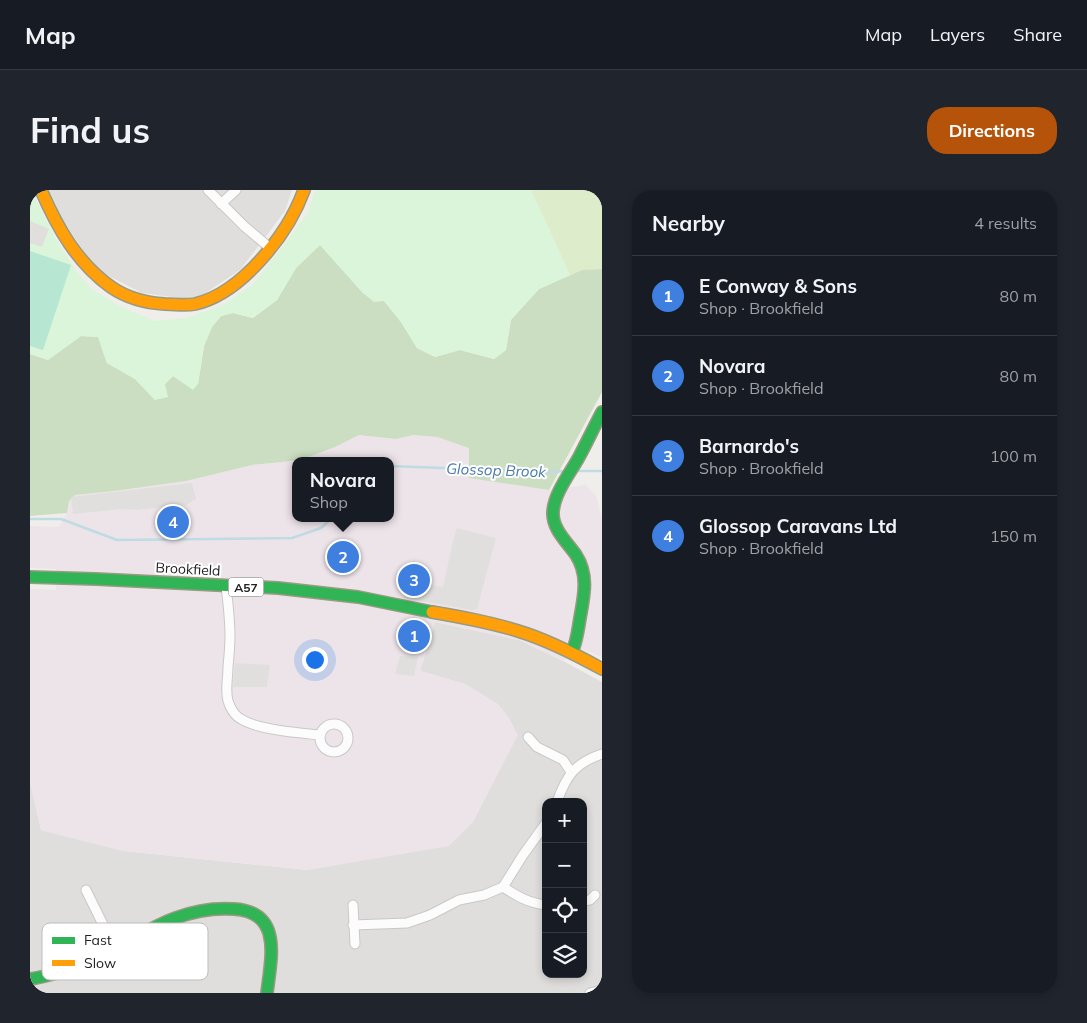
<!DOCTYPE html>
<html lang="en">
<head>
<meta charset="utf-8">
<style>
  body { margin:0; font-family:Mulish,sans-serif; background:#20242c; color:#f1f3f6 }
  .controls { position:absolute; right:15px; bottom:15px; display:grid; overflow:hidden; border-radius:10px; box-shadow:0 2px 8px #0003 }
  .controls button { width:45px; height:45px; display:grid; place-items:center; padding:0; border:0; border-bottom:1px solid #363941; background:#171b24; color:#f1f3f6; font:25px sans-serif }
  .you { position:absolute; left:284px; top:469px; width:18px; height:18px; margin:-12px; border:4px solid #fff; border-radius:50%; background:#1a73e8; box-shadow:0 0 0 8px #1a73e833 }
  .badge { display:grid; place-items:center; width:32px; height:32px; border-radius:50%; background:#b45309; color:#fff; font-size:16px; font-weight:700 }
  .pin { position:absolute; translate:-50% -50%; border:2px solid #fff; box-shadow:0 1px 5px #0006 }
  .popup { position:absolute; left:262px; top:267px; width:102px; height:65px; box-sizing:border-box; display:grid; place-content:center; border-radius:10px; background:#171b24; filter:drop-shadow(0 1px 4px #0005); font-size:16px; white-space:nowrap; color:#9ea1a6 }
  .popup b { font-size:19px; color:#f1f3f6 }
  .popup::after { content:''; position:absolute; left:50%; top:100%; margin-left:-10px; border:10px solid transparent; border-top-color:#171b24 }
  .list { margin:0; padding:0; list-style:none }
  h2 { display:flex; justify-content:space-between; align-items:center; height:65px; margin:0; padding:0 20px; font-size:21px }
  h2 small { font-size:16px; font-weight:400; color:#9ea1a6 }
  .list li { display:grid; grid-template-columns:32px 1fr auto; gap:15px; align-items:center; box-sizing:border-box; height:80px; padding:0 20px; border-top:1px solid #363941 }
  .list b { display:block; font-size:19px; white-space:nowrap }
  .list p { margin:0; font-size:16px; white-space:nowrap; color:#9ea1a6 }
  .list em { font-size:16px; font-style:normal; color:#9ea1a6 }
  .icon { flex:none; width:28px; height:28px; fill:none; stroke:currentColor; stroke-width:2; stroke-linecap:round; stroke-linejoin:round }
  .map { position:relative; flex:none; width:572px; height:803px; overflow:hidden; border-radius:20px }
  header { display:flex; align-items:center; gap:30px; box-sizing:border-box; height:70px; padding:0 25px; background:#171b24; border-bottom:1px solid #363941 }
  header strong { font-size:24px }
  nav { display:flex; gap:28px; margin-inline-start:auto; font-size:18px }
  .intro { display:flex; align-items:center; justify-content:space-between; box-sizing:border-box; height:120px; padding:0 30px }
  h1 { margin:0; font-size:35px }
  .button { padding:12px 22px; border-radius:20px; background:#b45309; color:#fff; font-size:18px; font-weight:700 }
  main { display:flex; gap:30px; padding:0 30px }
  aside { flex:1; background:#171b24; border-radius:20px; box-shadow:0 2px 8px #0003 }
  .map>svg:first-child { display:block }
</style>
</head>
<body>
<header>
<strong>Map</strong>
<nav><a>Map</a><a>Layers</a><a>Share</a></nav>
</header>
<div class="intro"><h1>Find us</h1><a class="button">Directions</a></div>
<main>
<div class="map">
<svg width="572" height="803" viewBox="0 0 572 803">
  <rect width="100%" height="100%" fill="#f0eeeb"/>
  <!-- residential -->
  <g fill="#dfdedc" fill-rule="evenodd">
    <path d="M19,0H262L255,21L210,80L165,110L112,103L65,79L31,27Z"/>
    <path d="M405,432L489,450L533,471L572,492V803H0V592L11,640L94,661L278,680L469,515L435,494L390,481ZM516,612H553V784H516Z"/>
  </g>
  <!-- industrial -->
  <path fill="#ede4e9" fill-rule="evenodd" d="M329,245L366,249L383,245L407,247L440,258L439,288L519,300L556,295L566,306L572,329V467L551,459L533,471L489,450L405,432L390,481L435,494L469,515L479,528L488,545L443,632L419,656L278,680L94,661L11,640L0,592V399L26,400V379L0,378V336L29,337L37,323L39,311L44,305L84,301L156,291L222,275L261,271L305,257ZM266,271H360V328H266Z"/>
  <!-- grass -->
  <path fill="#ddeccb" d="M501,0H572V79L553,80L540,85Z"/>
  <!-- forest -->
  <path fill="#cbdec1" d="M290,55L333,103L354,111L371,132L387,158L405,167L430,160L464,169L476,160L481,130L509,99L552,80L572,79V202L519,300L439,288V258L407,247L383,245L366,249L329,245L305,257L281,266L261,271L222,275L156,291L84,301L45,305L39,311L37,323L0,326V164L18,170L51,146L68,147L77,173L105,189L125,210L135,194L143,186L168,194L174,156L182,137L191,126L203,123L223,128L247,110L266,78Z"/>
  <!-- park -->
  <path fill="#daf5da" d="M0,0H1L25,48L48,83L62,99L93,118L126,131L157,128L193,115L223,94L254,55L278,22L285,0H501L540,85L509,99L481,129L476,160L464,169L430,160L405,167L387,158L371,132L354,111L344,112L333,103L290,55L266,78L247,110L222,128L203,123L191,126L182,137L174,156L168,194L163,200L143,186L135,194L138,207L125,210L105,189L77,173L68,147L51,146L18,170L0,164Z"/>
  <!-- pitch -->
  <path fill="#b7e6d2" d="M0,61L41,75L13,160L0,156Z"/>
  <!-- parking -->
  <g fill="#e0dfde">
    <path d="M0,31L19,39L12,57L0,53Z"/>
    <path d="M162,293L166,309L156,315L107,320L92,319L43,324L41,307Z"/>
    <path d="M427,338L466,348L447,419L442,420L374,408L371,390L368,389L413,397L423,351Z"/>
    <path d="M370,466L388,467L384,486L365,484Z"/>
    <path d="M205,473L240,475L237,497H203Z"/>
  </g>
  <g fill="none" stroke-linecap="round" stroke-linejoin="round">
    <!-- stream -->
    <g stroke="#bfdbe3" stroke-width="2.5">
      <path d="M360,276L521,282L536,281"/>
      <path d="M547,281H572"/>
      <path d="M0,329H31L87,350L262,348L291,338L302,328"/>
    </g>
    <defs>
      <g id="street">
        <path d="M178,0L214,36L240,58"/>
        <path d="M191,14L206,0"/>
        <path d="M196,396C198,413 200,429 200,446C200,456 199,466 198,477C198,488 195,500 198,511C200,518 205,526 211,529C228,540 270,543 290,545"/>
        <circle cx="304" cy="548" r="14"/>
        <path d="M498,547L507,557L533,570L541,582"/>
        <path d="M527,612C536,586 545,573 572,564"/>
        <path d="M473,697C487,706 498,713 516,715"/>
        <path d="M56,700L85,759"/>
        <path d="M553,711L560,710L565,705"/>
        <path d="M323,715L325,754"/>
        <path d="M323,735L377,733L400,725L429,710L454,705L473,697L493,665L516,633"/>
        <path d="M560,803L572,800"/>
      </g>
      <g id="fast">
        <path d="M0,387L66,389L248,398L328,407L402,422"/>
        <path d="M542,462C547,451 548,440 550,428C554,406 559,385 546,365C537,352 522,339 523,322C524,303 541,282 549,267C557,252 564,237 572,222"/>
        <path d="M0,789C15,787 30,782 45,778C49,777 55,776 59,774C71,769 82,761 93,755C128,734 161,716 204,719C253,722 241,768 237,803"/>
      </g>
      <g id="slow">
        <path d="M11,0C27,37 47,73 81,97C97,108 116,113 135,114C145,114 155,116 165,114C212,103 258,44 274,0"/>
        <path d="M402,422C431,427 460,432 488,441C518,450 545,464 572,479"/>
      </g>
    </defs>
    <!-- street casing -->
    <use href="#street" stroke="#c9c8c7" stroke-width="11"/>
    <!-- fast casing -->
    <use href="#fast" stroke="#999a82" stroke-width="14"/>
    <!-- slow casing -->
    <use href="#slow" stroke="#999a82" stroke-width="14"/>
    <!-- street -->
    <use href="#street" stroke="#fdfcfc" stroke-width="9"/>
    <!-- fast -->
    <use href="#fast" stroke="#30b455" stroke-width="11"/>
    <!-- slow -->
    <use href="#slow" stroke="#ff9f0a" stroke-width="11"/>
  </g>
  <g text-anchor="middle" dominant-baseline="central" stroke-width="4" stroke-linejoin="round" paint-order="stroke">
    <!-- shield labels -->
    <rect fill="#fff" stroke="#646464" stroke-width="1" x="198.5" y="387.5" width="35" height="19" rx="4"/>
    <g font-size="12" font-weight="bold" fill="#222">
      <text x="216" y="397">A57</text>
    </g>
    <!-- street labels -->
    <g font-size="14" fill="#222" stroke="#fff">
      <text transform="translate(158 379) rotate(3)">Brookfield</text>
    </g>
    <!-- water labels -->
    <g font-size="15" font-style="italic" fill="#4a7aab" stroke="#fff">
      <text transform="translate(466 280) rotate(2)">Glossop Brook</text>
    </g>
  </g>
  <!-- legend -->
  <rect x="12" y="733" width="166" height="57" rx="8" fill="#fff" stroke="#bdbdbd" stroke-width="1"/>
  <rect x="22" y="747" width="23" height="7" fill="#30b455"/>
  <rect x="22" y="770" width="23" height="6" fill="#ff9f0a"/>
  <g font-size="14" fill="#222">
    <text x="54" y="755">Fast</text>
    <text x="54" y="778">Slow</text>
  </g>
</svg>
<div class="controls">
<button>+</button>
<button>−</button>
<button><svg class="icon" aria-label="locate" viewBox="0 0 24 24"><circle cx="12" cy="12" r="6"/><path d="M12 2v4M12 18v4M2 12h4M18 12h4"/></svg></button>
<button><svg class="icon" aria-label="layers" viewBox="0 0 24 24"><path d="M12 4l9 5-9 5-9-5zM3 14l9 5 9-5"/></svg></button>
</div>
<div class="you"></div>
<div class="pin badge" style="left:384px;top:446px;background:#3f7fe0">1</div>
<div class="pin badge" style="left:313px;top:367px;background:#3f7fe0">2</div>
<div class="popup"><b>Novara</b>Shop</div>
<div class="pin badge" style="left:384px;top:390px;background:#3f7fe0">3</div>
<div class="pin badge" style="left:143px;top:332px;background:#3f7fe0">4</div>
</div>
<aside>
<h2>Nearby<small>4 results</small></h2>
<ul class="list">
<li><span class="badge" style="background:#3f7fe0">1</span><div><b>E Conway &amp; Sons</b><p>Shop · Brookfield</p></div><em>80 m</em></li>
<li><span class="badge" style="background:#3f7fe0">2</span><div><b>Novara</b><p>Shop · Brookfield</p></div><em>80 m</em></li>
<li><span class="badge" style="background:#3f7fe0">3</span><div><b>Barnardo's</b><p>Shop · Brookfield</p></div><em>100 m</em></li>
<li><span class="badge" style="background:#3f7fe0">4</span><div><b>Glossop Caravans Ltd</b><p>Shop · Brookfield</p></div><em>150 m</em></li>
</ul>
</aside>
</main>
</body>
</html>
